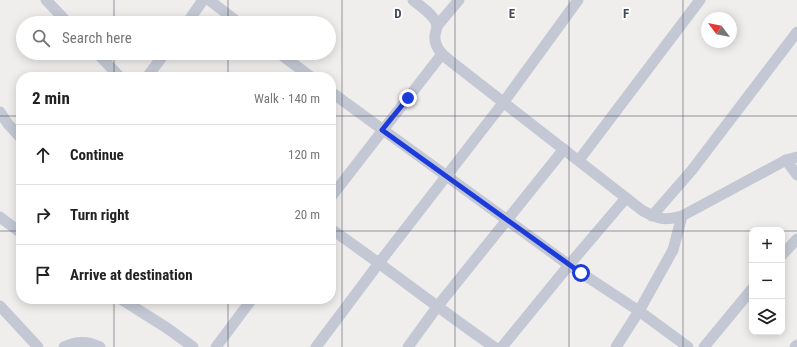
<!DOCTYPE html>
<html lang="en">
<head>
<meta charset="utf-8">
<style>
  body { margin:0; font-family:"Roboto Condensed",sans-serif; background:#f6f6f6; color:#222 }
  .controls { position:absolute; right:12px; bottom:12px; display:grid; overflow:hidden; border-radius:8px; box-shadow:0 2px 10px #0003 }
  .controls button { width:36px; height:36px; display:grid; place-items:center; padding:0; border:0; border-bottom:1px solid #e0e0e0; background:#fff; color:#222; font:20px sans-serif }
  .compass { position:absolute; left:701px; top:12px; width:36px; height:36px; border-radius:50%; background:#fff; box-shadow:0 2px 10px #0003; rotate:302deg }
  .stop { position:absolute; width:12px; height:12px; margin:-9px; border:3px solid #1b3bdc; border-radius:50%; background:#fff }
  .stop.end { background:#1b3bdc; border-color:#fff; box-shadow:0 1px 4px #0008 }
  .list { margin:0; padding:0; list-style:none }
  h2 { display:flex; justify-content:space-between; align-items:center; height:52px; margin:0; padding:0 16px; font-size:17px }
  h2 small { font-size:13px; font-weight:400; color:#767676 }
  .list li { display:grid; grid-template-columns:26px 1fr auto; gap:12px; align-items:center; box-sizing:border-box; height:60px; padding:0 16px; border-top:1px solid #e0e0e0 }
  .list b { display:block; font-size:15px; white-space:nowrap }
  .list em { font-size:13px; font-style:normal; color:#767676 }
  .icon { flex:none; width:22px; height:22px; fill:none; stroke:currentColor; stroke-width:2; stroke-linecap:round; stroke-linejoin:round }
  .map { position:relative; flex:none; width:797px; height:347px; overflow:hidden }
  .search { position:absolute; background:#fff; box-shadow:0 2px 10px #0003; left:16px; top:16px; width:320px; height:44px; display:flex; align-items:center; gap:10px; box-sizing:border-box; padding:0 14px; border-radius:22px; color:#767676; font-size:15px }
  .panel { position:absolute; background:#fff; box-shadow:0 2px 10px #0003; left:16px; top:72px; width:320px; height:232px; border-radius:16px }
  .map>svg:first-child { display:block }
</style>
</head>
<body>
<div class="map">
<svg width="797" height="347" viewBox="0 0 797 347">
  <rect width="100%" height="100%" fill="#f0eeed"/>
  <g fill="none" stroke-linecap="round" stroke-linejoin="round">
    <!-- street -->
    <g stroke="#c4c8d4" stroke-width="11">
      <path d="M46,0L68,23"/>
      <path d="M209,0L239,23"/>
      <path d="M413,0C420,6 436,16 437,26C437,29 435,33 435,36C434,46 441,54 449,60L643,211C659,219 664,221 682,216L786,160L797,157"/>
      <path d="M187,23L203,0"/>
      <path d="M437,26L459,0"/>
      <path d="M97,53L120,77"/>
      <path d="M279,53L311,77"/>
      <path d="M147,77L165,53"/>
      <path d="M331,92L569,265L626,198"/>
      <path d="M0,112L8,124L21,138"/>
      <path d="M579,160L700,0"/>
      <path d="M786,160L797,175"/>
      <path d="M331,197L442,54"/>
      <path d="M652,216L692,170L797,32"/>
      <path d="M0,217L21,233"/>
      <path d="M331,229C386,267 439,309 494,347"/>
      <path d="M782,255L797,239"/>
      <path d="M121,299L167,328L193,347"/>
      <path d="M0,306L38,347"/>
      <path d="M64,347C76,341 88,341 100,347"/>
      <path d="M216,347L252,299"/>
      <path d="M316,347L379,263L503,103L578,0"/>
      <path d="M408,347L437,307L564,149"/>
      <path d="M502,347L569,265L639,311L688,347"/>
      <path d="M616,347L639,311L673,250L682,216"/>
      <path d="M704,347L752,289"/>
      <path d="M795,347L797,345"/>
    </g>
  </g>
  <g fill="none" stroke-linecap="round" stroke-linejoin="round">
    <!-- route -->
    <path stroke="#1b3bdc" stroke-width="5" d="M408,98L382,130L581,273"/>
  </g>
  <!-- grid -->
  <path fill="none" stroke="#464b5a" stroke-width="1" stroke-opacity="0.55" d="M114,0V23M228,0V23M342,0V347M455,0V347M569,0V347M683,0V347M114,53V77M228,53V77M0,116H21M331,116H797M0,231H21M331,231H752M782,231H797M114,299V347M228,299V347"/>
  <g font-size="13" text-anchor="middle" font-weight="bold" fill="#464b5a" stroke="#fff" stroke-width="3.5" stroke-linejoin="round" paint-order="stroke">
    <text x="398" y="18">D</text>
    <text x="512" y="18">E</text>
    <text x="626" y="18">F</text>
  </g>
</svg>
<div class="controls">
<button>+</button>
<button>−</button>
<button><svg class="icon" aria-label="layers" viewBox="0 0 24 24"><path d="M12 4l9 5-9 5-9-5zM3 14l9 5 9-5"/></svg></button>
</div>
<svg class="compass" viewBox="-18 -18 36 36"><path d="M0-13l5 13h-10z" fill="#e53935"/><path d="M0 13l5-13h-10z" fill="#767676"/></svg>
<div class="stop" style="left:581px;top:273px"></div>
<div class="stop end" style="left:408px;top:98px"></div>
<div class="search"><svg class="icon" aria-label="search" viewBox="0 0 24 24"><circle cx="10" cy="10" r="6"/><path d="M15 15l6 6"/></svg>Search here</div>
<section class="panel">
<h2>2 min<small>Walk · 140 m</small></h2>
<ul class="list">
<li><svg class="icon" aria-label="ahead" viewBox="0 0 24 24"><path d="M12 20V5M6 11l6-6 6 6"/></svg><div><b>Continue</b></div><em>120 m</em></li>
<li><svg class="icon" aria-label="right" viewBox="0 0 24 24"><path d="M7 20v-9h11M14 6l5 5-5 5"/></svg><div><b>Turn right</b></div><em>20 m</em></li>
<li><svg class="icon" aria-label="arrive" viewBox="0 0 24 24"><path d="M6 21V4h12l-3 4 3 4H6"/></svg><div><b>Arrive at destination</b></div></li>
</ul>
</section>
</div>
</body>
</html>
